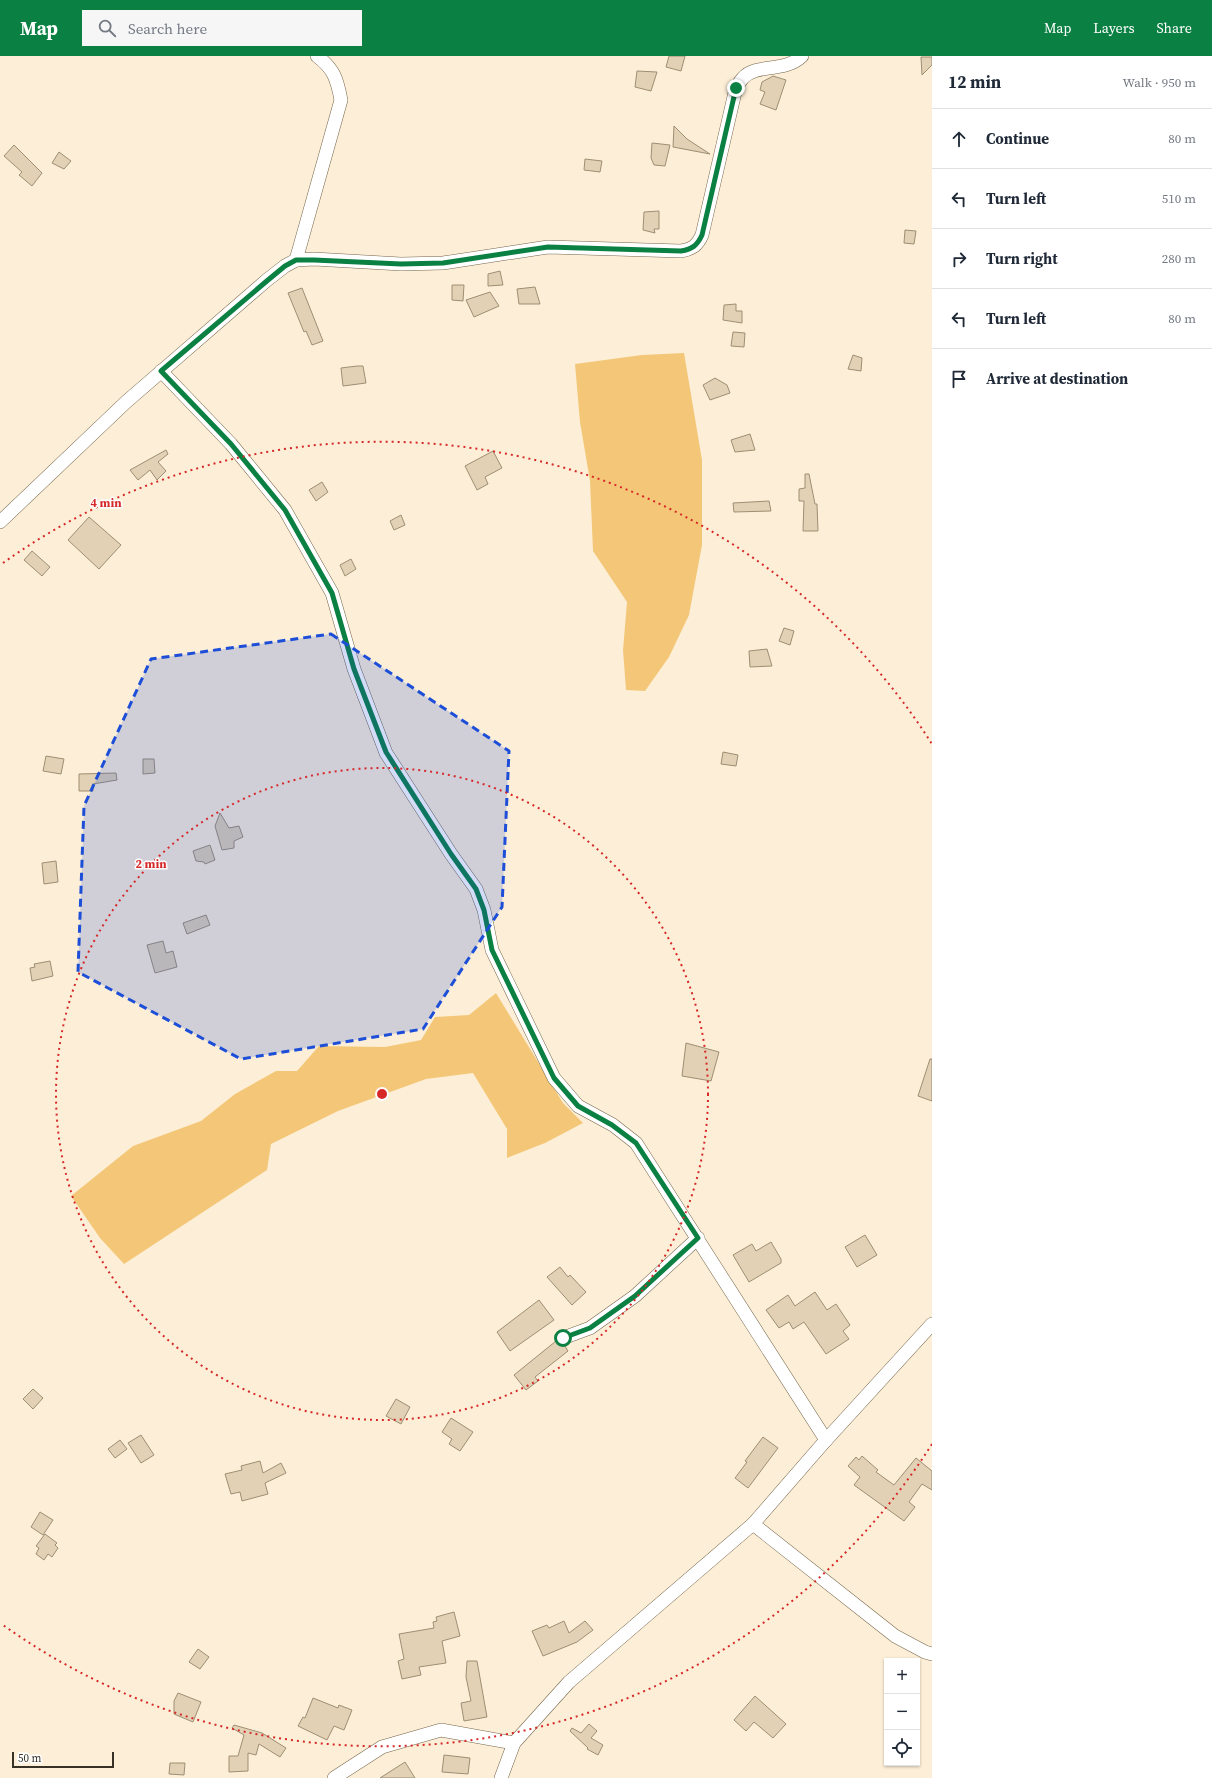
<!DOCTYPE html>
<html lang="en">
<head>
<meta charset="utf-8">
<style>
  body { margin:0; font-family:"Source Serif 4",serif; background:#f6f6f7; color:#1f2937 }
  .controls { position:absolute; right:12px; bottom:12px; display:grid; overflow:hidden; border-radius:0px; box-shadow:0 1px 3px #0004 }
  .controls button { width:36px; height:36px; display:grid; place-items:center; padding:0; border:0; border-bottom:1px solid #e0e1e3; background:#fff; color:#1f2937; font:20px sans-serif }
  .scale { position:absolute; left:12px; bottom:10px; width:102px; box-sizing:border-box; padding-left:4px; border:2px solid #373025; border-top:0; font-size:11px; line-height:14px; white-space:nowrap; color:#373025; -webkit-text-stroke:3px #fefefe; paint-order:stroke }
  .stop { position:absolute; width:12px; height:12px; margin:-9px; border:3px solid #0b8043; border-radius:50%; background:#fff }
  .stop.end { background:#0b8043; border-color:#fff; box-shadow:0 1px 4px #0008 }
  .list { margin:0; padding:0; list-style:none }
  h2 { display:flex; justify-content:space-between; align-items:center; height:52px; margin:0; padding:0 16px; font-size:17px }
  h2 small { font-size:13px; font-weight:400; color:#747a83 }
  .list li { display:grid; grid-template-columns:26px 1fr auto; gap:12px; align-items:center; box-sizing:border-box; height:60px; padding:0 16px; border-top:1px solid #e0e1e3 }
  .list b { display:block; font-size:15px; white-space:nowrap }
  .list em { font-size:13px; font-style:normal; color:#747a83 }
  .icon { flex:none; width:22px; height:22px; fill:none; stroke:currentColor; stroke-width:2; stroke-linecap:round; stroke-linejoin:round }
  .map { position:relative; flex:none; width:932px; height:1722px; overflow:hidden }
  header { display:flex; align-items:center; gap:24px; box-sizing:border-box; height:56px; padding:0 20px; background:#0b8043; color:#fff }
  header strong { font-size:19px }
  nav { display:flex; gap:22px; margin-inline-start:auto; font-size:14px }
  .search { width:280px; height:36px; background:#f6f6f7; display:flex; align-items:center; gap:10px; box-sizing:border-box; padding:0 14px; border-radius:0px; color:#747a83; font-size:15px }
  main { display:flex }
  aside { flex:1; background:#fff }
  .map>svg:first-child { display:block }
</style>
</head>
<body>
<header>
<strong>Map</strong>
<div class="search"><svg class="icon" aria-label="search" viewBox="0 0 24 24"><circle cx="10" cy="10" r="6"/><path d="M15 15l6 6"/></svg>Search here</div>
<nav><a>Map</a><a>Layers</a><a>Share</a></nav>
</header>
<main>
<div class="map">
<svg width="932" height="1722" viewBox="0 0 932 1722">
  <rect width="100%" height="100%" fill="#fdefd7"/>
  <!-- green -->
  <g fill="#f4c778">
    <path d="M684,297L702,404V489L689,559L669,601L645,635L626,634L623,594L627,546L593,495L590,425L580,366L575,308L642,299Z"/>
    <path d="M496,937L563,1047L583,1067L545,1087L507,1102V1073L473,1017L426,1023L338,1055L271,1088L267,1114L124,1208L100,1182L71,1140L133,1090L201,1065L235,1038L276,1015H297L319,990L385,991L421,984L435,961L469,959Z"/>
  </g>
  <!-- building -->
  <g fill="#e2d1b4" stroke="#9e8e73">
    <path d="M669,0H685L681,15L666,11Z"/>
    <path d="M921,1H932V9L922,19Z"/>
    <path d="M637,15L657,16L651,35L635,31Z"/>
    <path d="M773,20L786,24L776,54L760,48L765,36L760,34L762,26Z"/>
    <path d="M674,70L687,83L710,98L673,91Z"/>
    <path d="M652,87L670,89L665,110L654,109L651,102Z"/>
    <path d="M14,89L42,117L32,130L19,119L22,116L4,100Z"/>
    <path d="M59,96L71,105L64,113L52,107Z"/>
    <path d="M585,103L602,105L600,116L584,114Z"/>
    <path d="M659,155V173H654L655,177L643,174L644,156Z"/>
    <path d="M905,174L916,175L914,188L904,187Z"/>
    <path d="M500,215L503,229L488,230V218Z"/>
    <path d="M452,229H464L463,245L452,244Z"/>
    <path d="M535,231L540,248H519L517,233Z"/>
    <path d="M302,232L323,285L312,289L306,275L304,276L288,237Z"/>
    <path d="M490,236L499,250L474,261L466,244Z"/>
    <path d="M736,248V255H742V267L723,264L724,249Z"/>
    <path d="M733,276L745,277L744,291L731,290Z"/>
    <path d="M853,299L862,302L861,315L848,313Z"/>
    <path d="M357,310H363L366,327L343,330L341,312Z"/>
    <path d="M715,322L727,329L730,337L710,344L703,329Z"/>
    <path d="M750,378L755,394L735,396L731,384Z"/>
    <path d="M166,394L168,398L158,406L166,415L157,424L150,414L138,424L130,414Z"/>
    <path d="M493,395L502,412L485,421L488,428L477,434L465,410Z"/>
    <path d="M805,418H809L815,448H817L818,475H803L804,445H799V433L805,432Z"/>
    <path d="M322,426L328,436L316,445L309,434Z"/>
    <path d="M769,445L771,455L734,456L733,447Z"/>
    <path d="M401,459L405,469L394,474L390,465Z"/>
    <path d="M89,461L121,489L99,513L68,484Z"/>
    <path d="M32,495L50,511L42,520L24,504Z"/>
    <path d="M351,503L356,513L345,520L340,509Z"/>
    <path d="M784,572L794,575L790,589L779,585Z"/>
    <path d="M767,593L772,610L750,611L749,595Z"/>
    <path d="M723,696L738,699L736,710L721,708Z"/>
    <path d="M46,700L64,703L61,718L43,715Z"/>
    <path d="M143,703H154L155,717L143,718Z"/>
    <path d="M116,717L117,724L93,728V735H79V718Z"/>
    <path d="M220,757L229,772L239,770L243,781L234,785V792L222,794L215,770Z"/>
    <path d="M210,789L215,804L205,808L204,806L196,805L193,795Z"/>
    <path d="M56,805L58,826L44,828L42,807Z"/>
    <path d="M206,859L210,869L187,878L183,867Z"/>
    <path d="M163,885L166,897L173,895L177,911L155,917L147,889Z"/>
    <path d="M50,905L53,920L32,925L30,912L35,911L34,908Z"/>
    <path d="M686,987L719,996L711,1025L682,1020Z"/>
    <path d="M930,1003H932V1045L918,1040Z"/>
    <path d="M865,1179L877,1199L857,1211L845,1191Z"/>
    <path d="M771,1186L781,1203V1207L749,1226L733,1199L752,1188L756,1195Z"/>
    <path d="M560,1211L568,1221L570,1219L586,1236L572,1249L547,1221Z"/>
    <path d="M815,1236L827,1254L836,1248L850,1269L843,1275L849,1283L826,1298L804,1266L793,1273L789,1266L779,1272L766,1254L788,1239L795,1250Z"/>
    <path d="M539,1244L554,1264L510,1295L497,1276Z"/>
    <path d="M556,1285L558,1288L565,1290L568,1295L535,1321L538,1325L526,1334L514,1319Z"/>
    <path d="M33,1333L43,1342L33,1353L23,1343Z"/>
    <path d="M396,1343L410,1351L401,1368L386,1360Z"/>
    <path d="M451,1362L473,1376L460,1395L449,1388L452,1383L442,1376Z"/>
    <path d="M141,1379L154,1399L141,1407L128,1387Z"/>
    <path d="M763,1381L778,1392L748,1432L735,1422L747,1406L745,1405Z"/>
    <path d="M120,1384L127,1393L115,1402L108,1393Z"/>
    <path d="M862,1400L878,1414L876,1416L894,1429L916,1402L932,1415V1434L922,1428L909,1446L915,1451L904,1465L854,1429L860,1421L848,1410L856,1401L859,1404Z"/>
    <path d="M260,1405L263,1417L281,1407L286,1417L265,1427L268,1438L242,1445L240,1436L231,1438L225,1418L242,1414L241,1410Z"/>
    <path d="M40,1456L53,1464L43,1479L31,1471Z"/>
    <path d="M45,1478L57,1487L55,1489L58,1492L52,1501L48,1498L44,1504L36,1498L39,1492L36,1490Z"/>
    <path d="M454,1556L460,1580L442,1585L446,1607L419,1611L421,1619L402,1623L398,1605L404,1603L399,1578L434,1572L433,1566L437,1565L436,1561Z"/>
    <path d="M564,1565L569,1577L585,1565L593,1574L577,1586L543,1600L532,1575L547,1569L549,1572Z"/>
    <path d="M198,1593L209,1601L200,1613L189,1606Z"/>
    <path d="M467,1605H477L487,1661L464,1665L461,1647L471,1645L466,1621Z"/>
    <path d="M178,1637L201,1646L193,1666L174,1658V1645Z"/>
    <path d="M755,1640L786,1668L773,1682L754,1666L746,1675L734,1664Z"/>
    <path d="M313,1642L338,1652L339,1649L352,1654L344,1674L334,1670L327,1684L298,1670L303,1661L305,1662Z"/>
    <path d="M589,1668L597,1675L591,1682L603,1689L598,1699L587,1693L588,1692L570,1675L572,1672L581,1677Z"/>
    <path d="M234,1669L262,1677L286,1692L280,1701L259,1688L256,1699L248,1697V1715L229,1716V1700H238L244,1679L232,1672Z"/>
    <path d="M444,1699L470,1702L468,1718L442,1716Z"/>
    <path d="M405,1706L415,1722H380Z"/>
    <path d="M170,1707H185L184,1719L169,1718Z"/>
  </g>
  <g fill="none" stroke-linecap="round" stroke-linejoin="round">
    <defs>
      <g id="street">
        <path d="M296,204L341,44C337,23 334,13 317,0"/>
        <path d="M161,315L231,388L285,454L332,537L354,613L386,697L451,798L476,833L484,854L492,894L554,1022L578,1050L613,1069L636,1087L826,1384"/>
        <path d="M0,466L126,346L267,224L285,210L296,204L314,203L401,208L443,207L548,191L681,195C692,193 697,190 702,179L736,32C738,29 740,25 743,22C756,7 785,17 802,0"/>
        <path d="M563,1282L590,1272L635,1240L698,1182"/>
        <path d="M753,1468L895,1580L925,1596L932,1598"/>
        <path d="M334,1722L382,1691L441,1674L514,1687"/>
        <path d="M501,1722L514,1687L569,1626L753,1468L826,1384L932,1268"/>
      </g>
    </defs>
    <!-- street casing -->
    <use href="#street" stroke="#75664c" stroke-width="14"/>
    <!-- street -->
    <use href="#street" stroke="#fff" stroke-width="13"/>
  </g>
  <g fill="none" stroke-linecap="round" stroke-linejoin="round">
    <!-- route -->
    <path stroke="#0b8043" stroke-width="5" d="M563,1282L590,1272L635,1240L698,1182L636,1087L612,1069L578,1050L554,1022L492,894L484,854L476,833L451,798L386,696L354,613L332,537L285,454L231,388L161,315L268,224L285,210L296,204H314L401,208L443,207L548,191L681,195C692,193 697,190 702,179L736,32"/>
  </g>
  <!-- marked area -->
  <path fill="#1d4ed8" fill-opacity="0.2" stroke="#1d4ed8" stroke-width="3" stroke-dasharray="8 5" stroke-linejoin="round" d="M331,578L509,695L502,851L423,973L241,1003L78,916L84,750L151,603Z"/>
  <!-- distance rings -->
  <g fill="none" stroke="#d62828" stroke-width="2" stroke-dasharray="2 4">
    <circle cx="382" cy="1038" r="326"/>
    <path d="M932 1388A652 652 0 0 1 3 1569M3 507A652 652 0 0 1 932 688"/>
  </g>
  <circle cx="382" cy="1038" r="6" fill="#d62828" stroke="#fefefe" stroke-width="2"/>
  <g font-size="12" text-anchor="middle" font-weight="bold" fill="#d62828" stroke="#fefefe" stroke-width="3" stroke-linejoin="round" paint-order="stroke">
    <text x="106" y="451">4 min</text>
    <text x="151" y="812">2 min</text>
  </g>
</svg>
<div class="controls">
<button>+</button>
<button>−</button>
<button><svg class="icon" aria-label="locate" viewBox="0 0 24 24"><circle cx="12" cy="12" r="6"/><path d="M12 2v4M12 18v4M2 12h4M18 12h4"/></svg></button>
</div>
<div class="scale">50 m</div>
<div class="stop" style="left:563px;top:1282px"></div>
<div class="stop end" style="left:736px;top:32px"></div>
</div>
<aside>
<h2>12 min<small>Walk · 950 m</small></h2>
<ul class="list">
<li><svg class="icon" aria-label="ahead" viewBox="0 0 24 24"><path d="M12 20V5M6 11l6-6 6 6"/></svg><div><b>Continue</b></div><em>80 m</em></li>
<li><svg class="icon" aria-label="left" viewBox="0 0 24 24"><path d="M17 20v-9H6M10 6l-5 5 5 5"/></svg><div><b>Turn left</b></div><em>510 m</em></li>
<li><svg class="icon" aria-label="right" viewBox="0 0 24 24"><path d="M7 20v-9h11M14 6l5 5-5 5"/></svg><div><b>Turn right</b></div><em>280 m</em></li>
<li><svg class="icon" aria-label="left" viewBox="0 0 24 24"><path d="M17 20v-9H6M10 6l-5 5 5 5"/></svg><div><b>Turn left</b></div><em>80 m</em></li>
<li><svg class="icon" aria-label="arrive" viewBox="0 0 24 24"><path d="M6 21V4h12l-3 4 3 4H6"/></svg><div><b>Arrive at destination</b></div></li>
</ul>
</aside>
</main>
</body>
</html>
